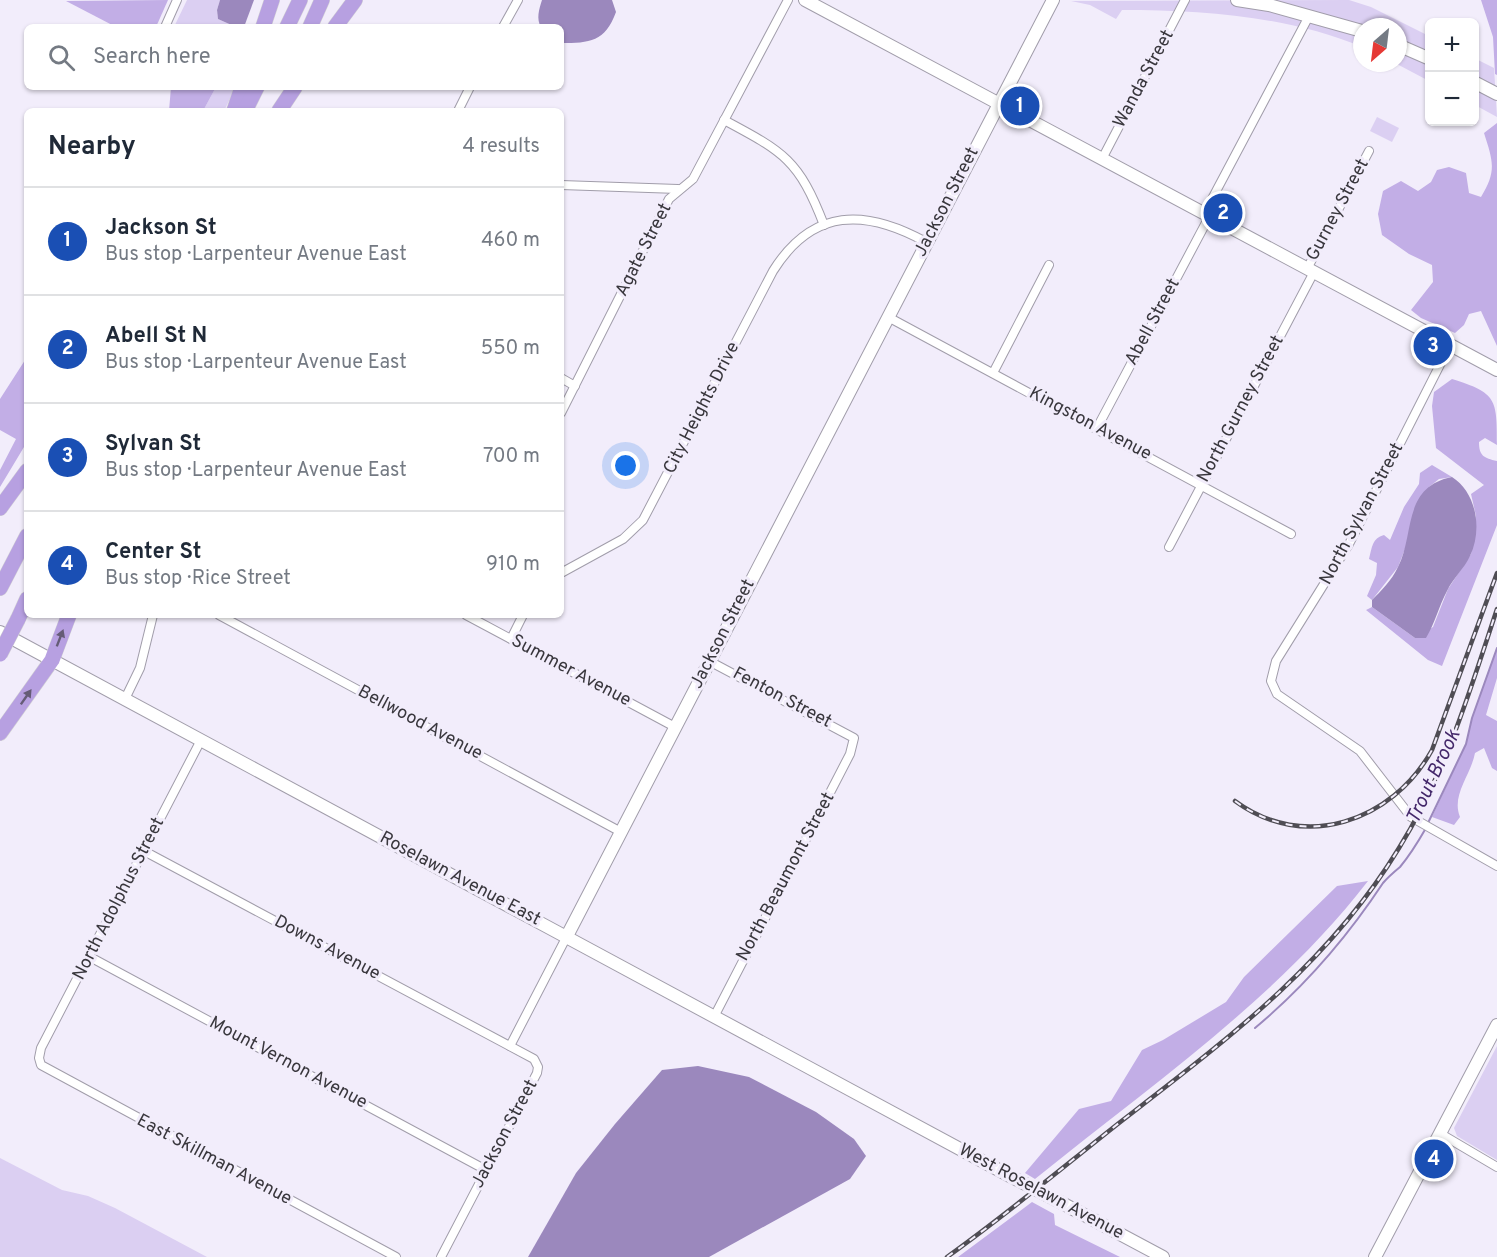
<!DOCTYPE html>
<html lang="en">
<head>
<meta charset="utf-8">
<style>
  body { margin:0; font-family:Overpass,sans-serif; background:#f2f2f3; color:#1f2937 }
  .controls { position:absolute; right:18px; top:18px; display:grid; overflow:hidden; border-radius:9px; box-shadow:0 2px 4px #0004 }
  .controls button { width:54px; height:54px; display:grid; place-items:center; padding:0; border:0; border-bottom:2px solid #e0e1e3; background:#fff; color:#1f2937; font:30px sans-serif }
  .compass { position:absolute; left:1353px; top:18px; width:54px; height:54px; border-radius:50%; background:#fff; box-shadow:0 2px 4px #0004; rotate:208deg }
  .you { position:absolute; left:626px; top:466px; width:21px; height:21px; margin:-15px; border:4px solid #fff; border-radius:50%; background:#1a73e8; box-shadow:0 0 0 9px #1a73e833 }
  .badge { display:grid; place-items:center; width:39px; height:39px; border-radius:50%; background:#713cb3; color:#fff; font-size:20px; font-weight:700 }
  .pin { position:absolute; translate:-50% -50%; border:3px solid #fff; box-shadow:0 2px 6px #0006 }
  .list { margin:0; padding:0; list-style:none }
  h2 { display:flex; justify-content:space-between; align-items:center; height:78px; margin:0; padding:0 24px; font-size:26px }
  h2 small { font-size:20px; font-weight:400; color:#747a83 }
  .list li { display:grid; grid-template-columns:39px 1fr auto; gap:18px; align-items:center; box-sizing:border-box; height:108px; padding:0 24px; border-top:2px solid #e0e1e3 }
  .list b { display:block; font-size:22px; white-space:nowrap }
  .list p { margin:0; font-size:20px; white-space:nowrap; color:#747a83 }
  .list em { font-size:20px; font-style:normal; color:#747a83 }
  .icon { flex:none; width:33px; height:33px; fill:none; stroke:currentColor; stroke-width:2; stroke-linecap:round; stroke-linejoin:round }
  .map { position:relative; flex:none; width:1497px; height:1257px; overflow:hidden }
  .search { position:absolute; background:#fff; box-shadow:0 2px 4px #0004; left:24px; top:24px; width:540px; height:66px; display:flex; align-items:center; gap:15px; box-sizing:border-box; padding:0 21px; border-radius:9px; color:#747a83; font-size:22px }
  .panel { position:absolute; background:#fff; box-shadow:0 2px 4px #0004; left:24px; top:108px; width:540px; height:510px; border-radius:9px }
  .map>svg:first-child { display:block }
</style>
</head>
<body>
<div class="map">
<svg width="1497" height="1257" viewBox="0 0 1497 1257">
  <rect width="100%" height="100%" fill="#f2edfb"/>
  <!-- green -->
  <g fill="#dbcff2">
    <path d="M187,0H220L217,10L218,19L236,27H174Z"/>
    <path d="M1349,0L1371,7L1429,36V81L1395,63H1398V27H1362V47C1287,16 1203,10 1122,10L1116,19L1090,5L1071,1Z"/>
    <path d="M1474,58L1494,68L1497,117L1475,105Z"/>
    <path d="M216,87H236L224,111H203Z"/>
    <path d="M1377,117L1399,128L1392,142L1370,131Z"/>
    <path d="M1497,1046V1160L1457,1136L1454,1128Z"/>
    <path d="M0,1158L62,1190L88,1196L115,1208L207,1257H0Z"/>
  </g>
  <!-- forest -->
  <g fill="#c2aee6">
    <path d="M168,0L156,27H116L66,1Z"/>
    <path d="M1481,0H1497V75L1495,74L1493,37Z"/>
    <path d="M171,87H216L203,111H169Z"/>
    <path d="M1497,123V346L1481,311L1469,314L1464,325L1455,333L1421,318L1411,310L1433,282L1432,265L1409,254L1382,235L1378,214L1383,191L1401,181L1418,191L1431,182L1437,170L1449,167L1466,173L1469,193L1481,197C1497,171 1493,161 1484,133Z"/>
    <path d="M27,357V442L0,487V470L16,439L0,430V399Z"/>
    <path d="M1452,379C1497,393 1497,399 1497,445L1485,438L1479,442C1479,456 1484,458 1497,461V525L1442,666L1428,660L1366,610L1372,607L1415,638L1433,627L1448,589L1471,554L1476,516L1471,494L1484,485L1436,448L1432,406L1434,392Z"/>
    <path d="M1432,465L1452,477L1439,479L1429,487L1398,567L1372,600L1367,596L1376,575L1377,563L1369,559C1372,548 1372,538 1384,535L1390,540L1404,507L1419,484L1420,473Z"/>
    <path d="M1497,647V678L1486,715L1497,721V771L1492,768L1484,748L1475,753C1471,775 1451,795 1460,817L1454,825L1432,817L1466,744L1472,718Z"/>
    <path d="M1368,881C1278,998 1150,1086 1035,1179L1025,1173L1079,1109L1111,1101L1142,1050L1163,1040L1226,1002L1244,977L1337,886Z"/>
    <path d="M1032,1202L1054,1214L1055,1225L1120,1257H958Z"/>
  </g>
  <!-- water -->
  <g fill="#9b88bd">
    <path d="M220,0H254L244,27H236L218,19L217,10Z"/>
    <path d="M542,0H612L616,12C605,42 590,43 561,43V27H541C536,19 539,9 542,0Z"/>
    <path d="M1452,477C1476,492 1483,529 1470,556C1464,569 1453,578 1447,591C1439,606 1435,623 1426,638H1415L1372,607V600C1381,591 1392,580 1398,567C1415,534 1402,487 1452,477Z"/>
    <path d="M698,1066L749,1077L816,1112L854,1139L866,1156L850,1179L709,1257H528L576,1173L615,1124L662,1070Z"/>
  </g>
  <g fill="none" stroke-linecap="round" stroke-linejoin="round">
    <!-- stream -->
    <g stroke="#9b88bd" stroke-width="2">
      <path d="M1428,823L1466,744L1472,718L1497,648"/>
      <path d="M1255,1028C1304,987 1348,936 1383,883C1388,877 1394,872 1400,867C1410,855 1418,842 1426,828"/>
    </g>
    <defs>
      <g id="street">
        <path d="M165,27L177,0"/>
        <path d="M503,27L518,0"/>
        <path d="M458,111L470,87"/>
        <path d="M724,120C784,152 799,160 824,225"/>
        <path d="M1102,159L1185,0"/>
        <path d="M561,185L678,189"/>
        <path d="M1204,214L1309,16"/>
        <path d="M1307,269L1369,151"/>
        <path d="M888,317L1291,534"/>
        <path d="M1450,345L1349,544L1276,661L1271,681L1277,694L1360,751L1411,817L1497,866"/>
        <path d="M993,373L1049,265"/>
        <path d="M561,378L575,386"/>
        <path d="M561,413L669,199L693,179L788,0"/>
        <path d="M1097,428L1209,217"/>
        <path d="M1169,547L1314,272"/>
        <path d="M561,573L623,539L643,520L773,271C813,207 866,209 926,242"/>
        <path d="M219,615L621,832"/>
        <path d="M466,615L675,727"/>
        <path d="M511,639L523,615"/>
        <path d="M709,661L854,738L850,754L715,1015"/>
        <path d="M125,699L140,668L153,615"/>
        <path d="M201,740L41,1048L39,1058L41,1065L396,1257"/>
        <path d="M144,851L534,1059L538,1067L537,1073L441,1257"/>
        <path d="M90,957L486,1170"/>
        <path d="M510,1046L567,936"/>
        <path d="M1441,1134L1497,1167"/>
      </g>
      <g id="secondary">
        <path d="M805,0L1497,370"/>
        <path d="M1237,0L1269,5L1362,31"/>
        <path d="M1398,45L1430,59"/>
        <path d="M1474,82L1497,94"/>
        <path d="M0,632L1010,1176"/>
        <path d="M567,936L1053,0"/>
        <path d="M1060,1202L1163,1257"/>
        <path d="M1375,1257L1497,1025"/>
      </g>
      <g id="highway">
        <path d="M263,27L272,0"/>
        <path d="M287,27L300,0"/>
        <path d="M310,27L322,0"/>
        <path d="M335,27L355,0"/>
        <path d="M234,111L242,87"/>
        <path d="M245,111L257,87"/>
        <path d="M279,111L295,87"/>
        <path d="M0,508L27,471"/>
        <path d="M0,588L27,536"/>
        <path d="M18,619L27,599"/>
        <path d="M0,733L52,660L69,615"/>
      </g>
    </defs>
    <!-- street casing -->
    <use href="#street" stroke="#a19daa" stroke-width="10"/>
    <!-- secondary casing -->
    <use href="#secondary" stroke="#a19daa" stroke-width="14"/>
    <!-- highway casing -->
    <use href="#highway" stroke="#d3d3d4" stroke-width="16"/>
    <!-- street -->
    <use href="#street" stroke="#fff" stroke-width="8"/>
    <!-- secondary -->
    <use href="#secondary" stroke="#fff" stroke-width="12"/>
    <!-- highway -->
    <use href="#highway" stroke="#b7a0e1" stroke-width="15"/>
    <defs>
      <g id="rail">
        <path d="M1235,801C1304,852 1392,822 1432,750L1497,573"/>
        <path d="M947,1257C1006,1215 1062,1168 1119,1123C1225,1041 1328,965 1399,848C1445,774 1470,691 1497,609"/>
      </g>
    </defs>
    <!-- rail casing -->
    <use href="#rail" stroke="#4f4d54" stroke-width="4.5"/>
    <!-- rail -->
    <use href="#rail" stroke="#f2edfb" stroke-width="2" stroke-dasharray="7" stroke-linecap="butt"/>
    <defs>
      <path id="secondary-bridge" d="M1010,1176L1060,1202"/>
      <path id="highway-bridge" d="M0,654L18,619"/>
    </defs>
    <!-- secondary-bridge casing -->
    <use href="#secondary-bridge" stroke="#a19daa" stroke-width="14" stroke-linecap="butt"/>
    <!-- highway-bridge casing -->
    <use href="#highway-bridge" stroke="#d3d3d4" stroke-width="16" stroke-linecap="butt"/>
    <!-- secondary-bridge -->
    <use href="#secondary-bridge" stroke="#fff" stroke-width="12"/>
    <!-- highway-bridge -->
    <use href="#highway-bridge" stroke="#b7a0e1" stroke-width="15"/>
  </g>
  <!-- one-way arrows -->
  <defs><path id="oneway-solid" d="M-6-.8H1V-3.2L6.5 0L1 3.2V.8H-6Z" transform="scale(1.5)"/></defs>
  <g fill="#655c76">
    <use href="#oneway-solid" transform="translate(60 638) rotate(-69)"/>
    <use href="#oneway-solid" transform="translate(26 697) rotate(-55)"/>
  </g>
  <g text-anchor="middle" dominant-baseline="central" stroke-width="6" stroke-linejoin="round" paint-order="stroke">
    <!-- street labels -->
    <g font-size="18" fill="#39373d" stroke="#f2edfb">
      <text transform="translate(1144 79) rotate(-62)">Wanda Street</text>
      <text transform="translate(947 202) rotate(-63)">Jackson Street</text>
      <text transform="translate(1338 210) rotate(-62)">Gurney Street</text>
      <text transform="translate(644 250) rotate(-63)">Agate Street</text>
      <text transform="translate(1153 322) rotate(-62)">Abell Street</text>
      <text transform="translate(702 408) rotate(-63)">City Heights Drive</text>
      <text transform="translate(1241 409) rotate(-62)">North Gurney Street</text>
      <text transform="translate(1090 424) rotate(28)">Kingston Avenue</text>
      <text transform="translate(1362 514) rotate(-62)">North Sylvan Street</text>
      <text transform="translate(723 634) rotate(-63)">Jackson Street</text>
      <text transform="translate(571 671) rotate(28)">Summer Avenue</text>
      <text transform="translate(782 698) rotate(28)">Fenton Street</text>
      <text transform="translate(420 723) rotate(28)">Bellwood Avenue</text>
      <text transform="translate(786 877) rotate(-62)">North Beaumont Street</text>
      <text transform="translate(460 879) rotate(28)">Roselawn Avenue East</text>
      <text transform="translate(119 899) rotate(-63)">North Adolphus Street</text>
      <text transform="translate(327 948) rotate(28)">Downs Avenue</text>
      <text transform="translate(288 1063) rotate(28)">Mount Vernon Avenue</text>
      <text transform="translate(505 1134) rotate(-62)">Jackson Street</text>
      <text transform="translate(214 1160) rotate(28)">East Skillman Avenue</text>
      <text transform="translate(1041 1192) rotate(28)">West Roselawn Avenue</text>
    </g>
    <!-- water labels -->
    <g font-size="20" font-style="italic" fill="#44286a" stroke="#f2edfb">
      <text transform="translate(1434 777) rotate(-65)">Trout Brook</text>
    </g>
  </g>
</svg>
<div class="controls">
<button>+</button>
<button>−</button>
</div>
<svg class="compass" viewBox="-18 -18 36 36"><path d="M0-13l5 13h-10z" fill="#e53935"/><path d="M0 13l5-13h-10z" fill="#747a83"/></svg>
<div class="you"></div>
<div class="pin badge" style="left:1020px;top:106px;background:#1a4fb4">1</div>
<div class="pin badge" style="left:1223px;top:213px;background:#1a4fb4">2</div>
<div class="pin badge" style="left:1433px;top:346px;background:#1a4fb4">3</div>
<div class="pin badge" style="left:1434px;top:1159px;background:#1a4fb4">4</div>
<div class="search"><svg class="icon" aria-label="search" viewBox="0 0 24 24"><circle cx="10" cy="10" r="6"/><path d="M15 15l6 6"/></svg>Search here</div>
<section class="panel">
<h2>Nearby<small>4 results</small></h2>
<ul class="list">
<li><span class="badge" style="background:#1a4fb4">1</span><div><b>Jackson St</b><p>Bus stop · Larpenteur Avenue East</p></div><em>460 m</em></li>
<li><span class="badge" style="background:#1a4fb4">2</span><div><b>Abell St N</b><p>Bus stop · Larpenteur Avenue East</p></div><em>550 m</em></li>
<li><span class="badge" style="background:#1a4fb4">3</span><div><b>Sylvan St</b><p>Bus stop · Larpenteur Avenue East</p></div><em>700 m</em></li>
<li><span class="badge" style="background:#1a4fb4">4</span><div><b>Center St</b><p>Bus stop · Rice Street</p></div><em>910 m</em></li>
</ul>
</section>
</div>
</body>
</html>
